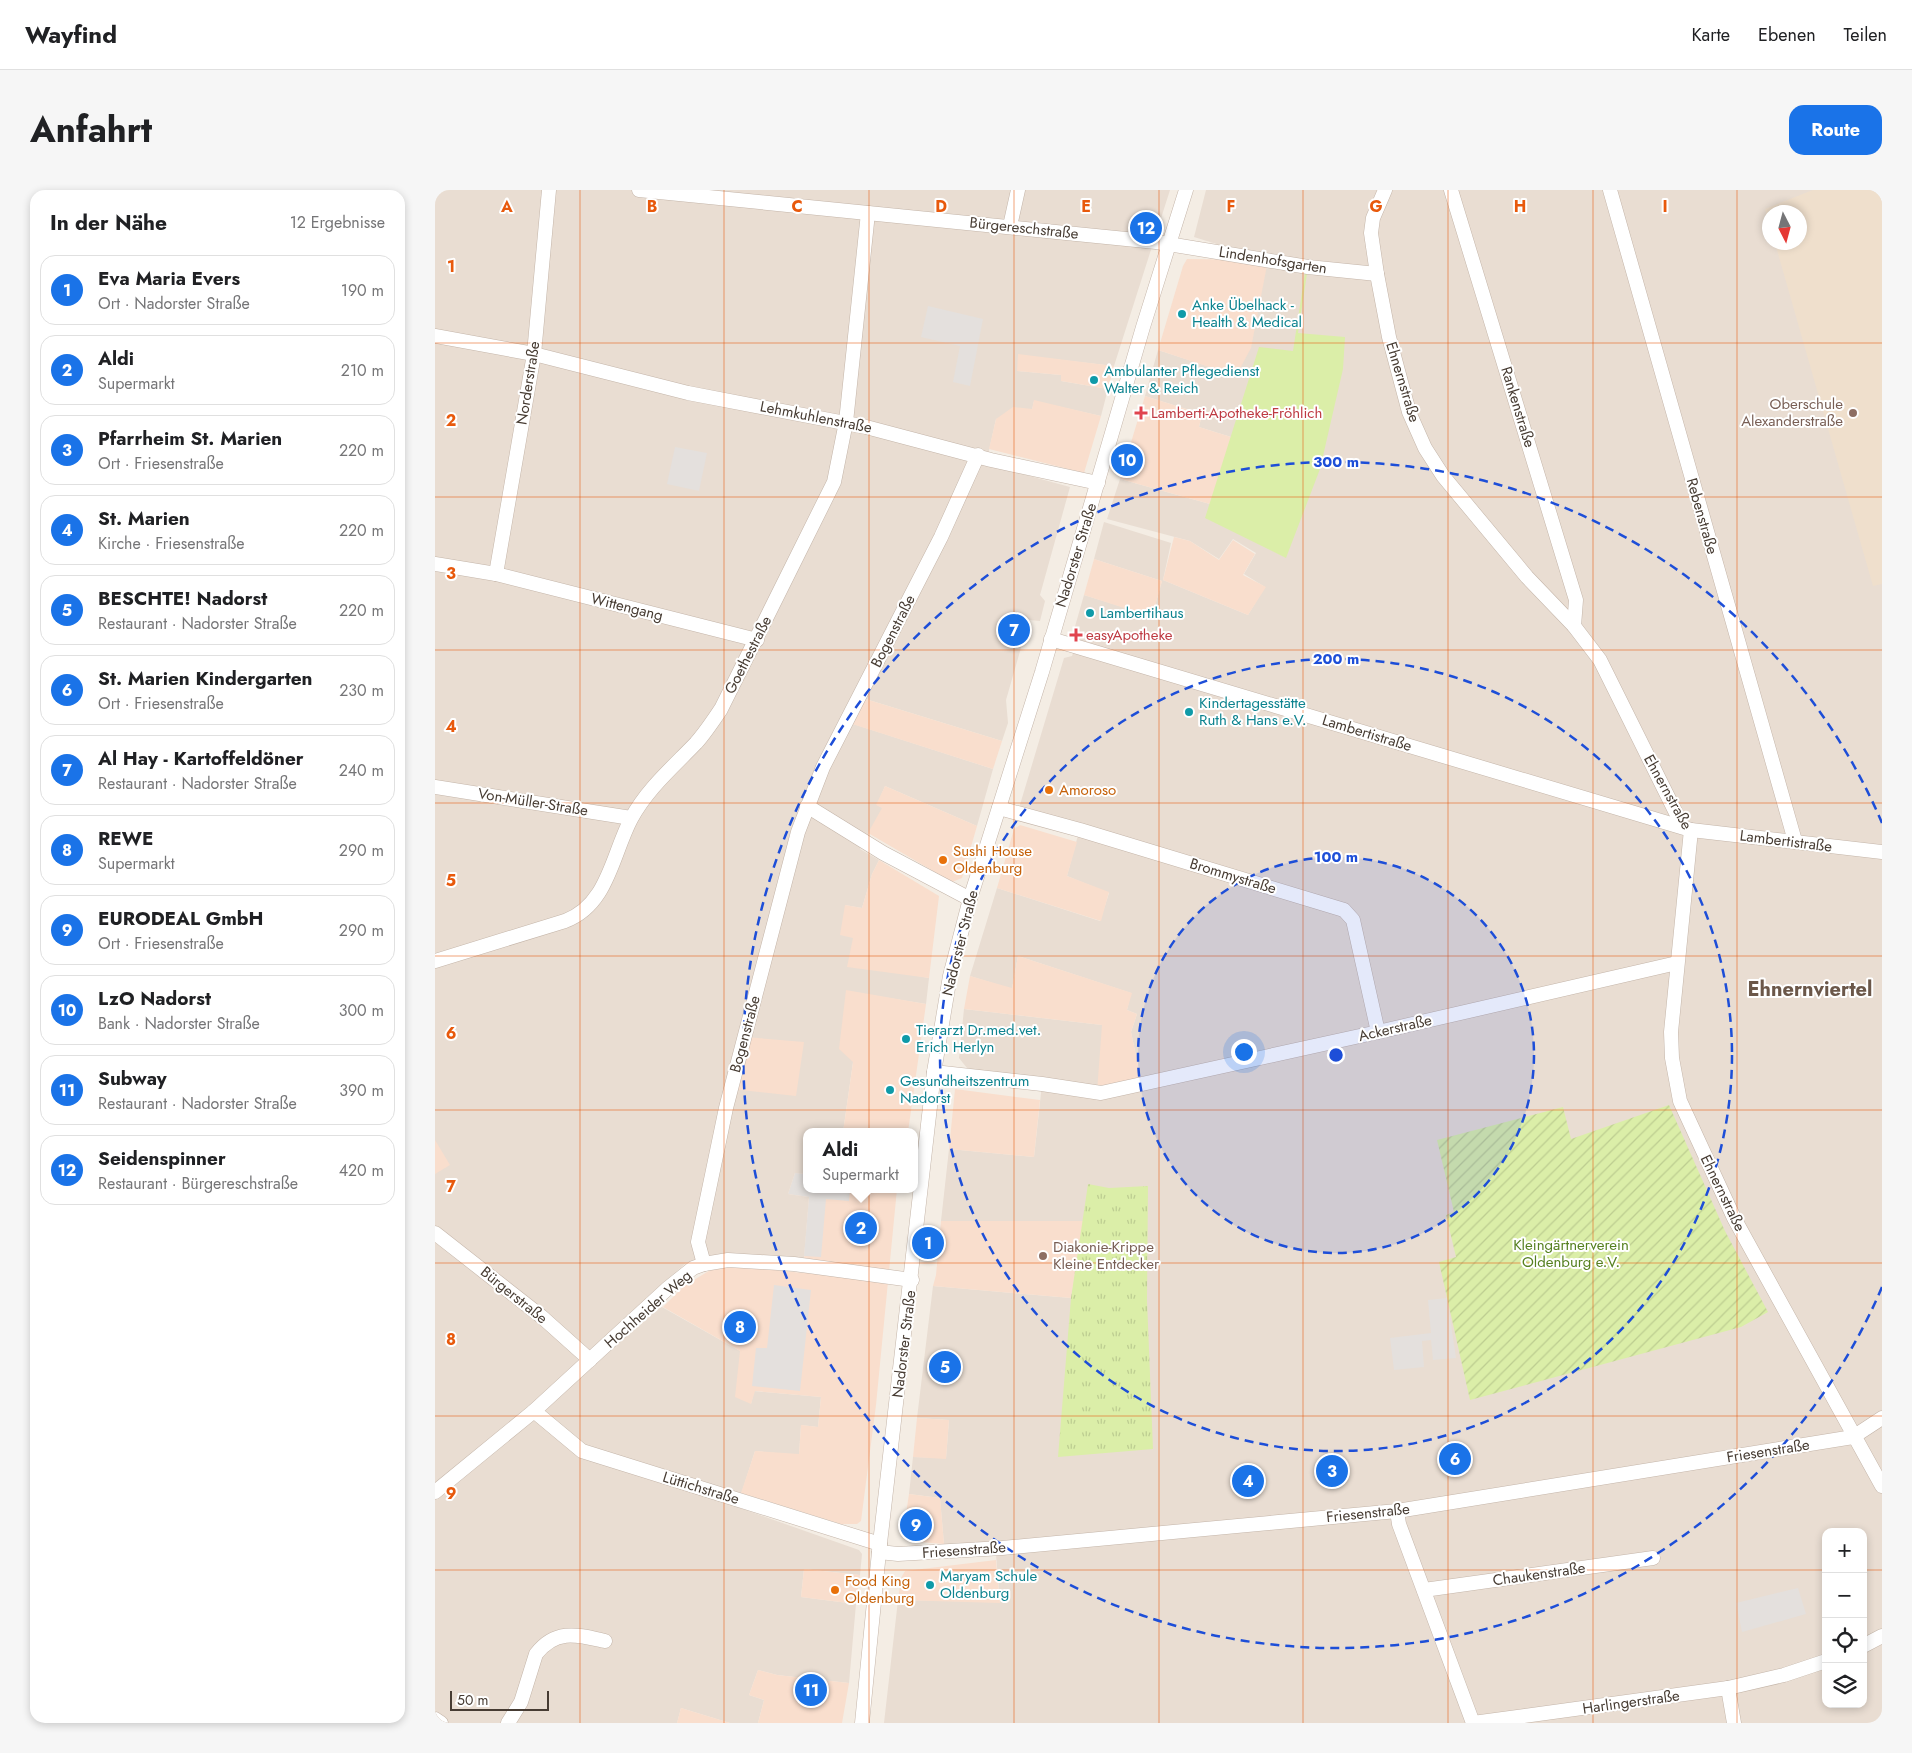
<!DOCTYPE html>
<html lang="de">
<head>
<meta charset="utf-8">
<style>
  body { margin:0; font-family:Jost,sans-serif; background:#f6f6f6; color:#202124 }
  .controls { position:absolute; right:15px; bottom:15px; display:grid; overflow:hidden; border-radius:10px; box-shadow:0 2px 8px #0003 }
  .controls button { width:45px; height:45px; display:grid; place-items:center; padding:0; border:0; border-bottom:1px solid #e0e0e0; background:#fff; color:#202124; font:25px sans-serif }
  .compass { position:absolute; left:1327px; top:15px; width:45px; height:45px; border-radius:50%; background:#fff; box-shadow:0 2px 8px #0003; rotate:174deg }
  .scale { position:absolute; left:15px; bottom:12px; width:99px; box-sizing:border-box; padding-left:5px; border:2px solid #473c33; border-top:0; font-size:14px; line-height:18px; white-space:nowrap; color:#473c33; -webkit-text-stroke:4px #fff; paint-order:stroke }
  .you { position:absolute; left:808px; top:861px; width:18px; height:18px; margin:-12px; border:4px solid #fff; border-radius:50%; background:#1a73e8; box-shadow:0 0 0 8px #1a73e833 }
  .badge { display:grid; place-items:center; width:32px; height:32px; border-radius:50%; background:#1a73e8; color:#fff; font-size:16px; font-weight:700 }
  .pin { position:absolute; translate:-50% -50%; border:2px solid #fff; box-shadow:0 1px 5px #0006 }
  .popup { position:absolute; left:368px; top:938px; width:115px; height:65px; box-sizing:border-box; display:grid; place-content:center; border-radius:10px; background:#fff; filter:drop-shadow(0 1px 4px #0005); font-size:16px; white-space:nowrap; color:#757577 }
  .popup b { font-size:19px; color:#202124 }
  .popup::after { content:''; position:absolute; left:50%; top:100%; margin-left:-10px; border:10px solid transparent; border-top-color:#fff }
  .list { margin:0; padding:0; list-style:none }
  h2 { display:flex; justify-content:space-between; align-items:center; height:65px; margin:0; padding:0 20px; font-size:21px }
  h2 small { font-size:16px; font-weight:400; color:#757577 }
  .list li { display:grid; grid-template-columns:32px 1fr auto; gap:15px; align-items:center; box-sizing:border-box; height:70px; margin:0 10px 10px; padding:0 10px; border:1px solid #e0e0e0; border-radius:15px }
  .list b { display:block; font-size:19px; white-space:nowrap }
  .list p { margin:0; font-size:16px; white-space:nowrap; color:#757577 }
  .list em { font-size:16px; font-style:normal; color:#757577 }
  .icon { flex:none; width:28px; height:28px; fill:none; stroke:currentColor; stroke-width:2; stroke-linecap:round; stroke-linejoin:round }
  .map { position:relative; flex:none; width:1447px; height:1533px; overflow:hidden; border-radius:15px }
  header { display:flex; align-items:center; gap:30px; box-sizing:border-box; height:70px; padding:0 25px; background:#fff; border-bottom:1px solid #e0e0e0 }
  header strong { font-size:24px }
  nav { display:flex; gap:28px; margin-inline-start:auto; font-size:18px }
  .intro { display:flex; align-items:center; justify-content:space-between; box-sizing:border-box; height:120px; padding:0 30px }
  h1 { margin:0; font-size:35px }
  .button { padding:12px 22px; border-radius:15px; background:#1a73e8; color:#fff; font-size:18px; font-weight:700 }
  main { display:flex; gap:30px; padding:0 30px }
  aside { flex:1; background:#fff; border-radius:15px; box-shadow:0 2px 8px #0003 }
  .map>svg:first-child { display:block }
</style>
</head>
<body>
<header>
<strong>Wayfind</strong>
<nav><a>Karte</a><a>Ebenen</a><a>Teilen</a></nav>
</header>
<div class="intro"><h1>Anfahrt</h1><a class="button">Route</a></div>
<main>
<aside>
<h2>In der Nähe<small>12 Ergebnisse</small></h2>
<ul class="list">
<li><span class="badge">1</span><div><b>Eva Maria Evers</b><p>Ort · Nadorster Straße</p></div><em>190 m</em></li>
<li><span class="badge">2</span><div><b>Aldi</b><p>Supermarkt</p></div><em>210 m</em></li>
<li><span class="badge">3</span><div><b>Pfarrheim St. Marien</b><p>Ort · Friesenstraße</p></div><em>220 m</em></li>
<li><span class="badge">4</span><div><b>St. Marien</b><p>Kirche · Friesenstraße</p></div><em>220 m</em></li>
<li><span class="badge">5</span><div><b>BESCHTE! Nadorst</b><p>Restaurant · Nadorster Straße</p></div><em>220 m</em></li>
<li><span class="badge">6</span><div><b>St. Marien Kindergarten</b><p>Ort · Friesenstraße</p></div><em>230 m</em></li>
<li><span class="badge">7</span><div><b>Al Hay - Kartoffeldöner</b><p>Restaurant · Nadorster Straße</p></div><em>240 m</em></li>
<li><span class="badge">8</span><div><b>REWE</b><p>Supermarkt</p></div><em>290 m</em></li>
<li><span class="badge">9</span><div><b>EURODEAL GmbH</b><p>Ort · Friesenstraße</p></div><em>290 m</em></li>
<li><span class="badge">10</span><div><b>LzO Nadorst</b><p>Bank · Nadorster Straße</p></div><em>300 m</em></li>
<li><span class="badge">11</span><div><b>Subway</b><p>Restaurant · Nadorster Straße</p></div><em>390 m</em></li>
<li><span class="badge">12</span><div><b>Seidenspinner</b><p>Restaurant · Bürgereschstraße</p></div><em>420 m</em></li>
</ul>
</aside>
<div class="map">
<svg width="1447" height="1533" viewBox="0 0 1447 1533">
  <defs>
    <pattern id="park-tufts" width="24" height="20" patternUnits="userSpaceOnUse" patternTransform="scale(1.25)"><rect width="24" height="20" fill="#dbeea8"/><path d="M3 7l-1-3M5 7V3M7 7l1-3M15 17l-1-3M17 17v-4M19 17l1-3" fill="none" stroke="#bdcd91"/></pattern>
    <pattern id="garden-furrows" width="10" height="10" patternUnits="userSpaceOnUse" patternTransform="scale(1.25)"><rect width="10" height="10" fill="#dbeea8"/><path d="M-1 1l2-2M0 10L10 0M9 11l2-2" fill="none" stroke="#bdcd91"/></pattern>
  </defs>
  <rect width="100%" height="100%" fill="#f4ede4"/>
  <!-- residential -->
  <g fill="#e9ddd2" fill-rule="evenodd">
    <path d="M0,0H735L679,176L583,165V181L626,185V191L673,199L666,226L599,211L597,220L561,229L551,274L635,297L605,405L610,411L605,431L594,430L571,510L573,533L567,551L424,507L412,532L558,579L542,636L450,596L442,615L448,618L425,659L444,670L437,684L427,718L410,715L418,748L459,782L494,788L491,814L411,801L418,872L408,942H372V984L360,983L353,1004L374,1007L369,1069L293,1063L251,1073L211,1108L305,1161L316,1214L319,1201L386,1207L383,1237L366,1235L364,1265L320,1261L302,1317L424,1360L427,1364L425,1385L369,1379L366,1407L421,1414L414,1493L342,1485L323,1480L314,1505L329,1510L323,1533H295L246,1518L242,1533H0Z"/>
    <path d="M771,0H1447V1533H449L463,1410L565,1412L560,1353L509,1354L505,1308L474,1304L478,1267L511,1268L514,1230L482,1228L498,1096L636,1108L648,1031H506L514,959L599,967L607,894L532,878L524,868L529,819L667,835L707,894L696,842L702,824L692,820L696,803L583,766L577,799L535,786L562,698L665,731L674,703L632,686L646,634L584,618L629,468L637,466L643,450L639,440L649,405L717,426L727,391L659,369L669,332L736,353L728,390L813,425L830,397L809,384L821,363L798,349L784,369L755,351L672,329L685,289L775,314L796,247L764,237L767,224L710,206L723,160L800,185L833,70L759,47ZM1334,22H1364V52H1334ZM1391,1342H1428V1514H1391Z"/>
  </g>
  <!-- commercial -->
  <g fill="#f9decd">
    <path d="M752,69L833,70L816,158L801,186L723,160L748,76Z"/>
    <path d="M583,164L679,176L673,199L626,191V185L582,181Z"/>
    <path d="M710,206L767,224L764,237L796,247L775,314L685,289Z"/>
    <path d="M599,210L666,226L649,283L554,259L561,229L578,217L597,219Z"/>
    <path d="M739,347L755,351L784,370L798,350L820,364L808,385L831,397L813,425L728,390Z"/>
    <path d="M659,369L727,391L717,427L649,405Z"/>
    <path d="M424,507L567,551L558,579L411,532Z"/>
    <path d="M450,596L542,636L527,688L517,692L433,643L447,618L441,615Z"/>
    <path d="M585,635L642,652L632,686L674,702L666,731L562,698L579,639Z"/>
    <path d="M444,670L504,706L494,788L412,777L418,748L405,745L410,715L427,718L437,684Z"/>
    <path d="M583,766L697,803L692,820L702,824L696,842L707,894L662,902L667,835L529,819L535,786L577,798Z"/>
    <path d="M411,800L491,814L473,942H408L418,872L404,859Z"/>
    <path d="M310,847L369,852L361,906L296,899Z"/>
    <path d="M520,899L605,910L599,967L514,959Z"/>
    <path d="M0,950L15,975L0,984Z"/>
    <path d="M360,983L372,984V999H462L441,1215L426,1331L422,1334H406L306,1303L320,1261L364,1264L366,1235L383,1237L386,1207L320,1201L316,1214L300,1207L305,1161L228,1117L249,1096L277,1079L299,1076L368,1083L374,1007L353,1004Z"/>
    <path d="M506,1031H648L636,1108L498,1096L501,1085Z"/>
    <path d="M482,1228L514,1230L511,1269L478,1267Z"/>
    <path d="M474,1304L505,1308L509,1354L473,1351L468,1344Z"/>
    <path d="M561,1370L565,1413L463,1410L466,1388L470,1381Z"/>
    <path d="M369,1379L425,1385L421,1414L366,1407Z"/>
    <path d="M323,1480L342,1485L414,1493L407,1533H323L329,1510L314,1505Z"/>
    <path d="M246,1518L295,1533H242Z"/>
  </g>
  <!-- education -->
  <path fill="#efdfcc" d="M1378,0H1447V394L1438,396L1340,53L1364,52V22H1334V34L1330,19Z"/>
  <!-- park -->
  <path fill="url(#park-tufts)" d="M653,994L674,998L713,996L712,1110L718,1259L623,1267L636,1108Z"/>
  <!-- garden -->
  <path fill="url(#garden-furrows)" d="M1234,915L1290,1041L1333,1122L1306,1137L1035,1210L1004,1072L1021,1067L1011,1025L1019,1022L1002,950L1128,917L1136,949Z"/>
  <!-- pitch -->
  <path fill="#dbeea8" d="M871,76L873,77L863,143L910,147L908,179L885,279L851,368L770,328L824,157L858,161Z"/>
  <!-- parking -->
  <g fill="#e4e0dd">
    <path d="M493,116L548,129L535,196L518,192L525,156L486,147Z"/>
    <path d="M240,257L272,263L264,301L232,294Z"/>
    <path d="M360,983L372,984V999H415L414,1011L391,1009L386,1067L369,1066L374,1007L353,1004Z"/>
    <path d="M339,1095L376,1100L365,1201L317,1196L321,1158H332Z"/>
    <path d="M1012,1108L1021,1168L998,1170L996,1150L987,1151L989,1177L959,1180L955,1148L996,1143L993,1110Z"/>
    <path d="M1363,1398L1371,1424L1307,1442L1301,1413Z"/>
  </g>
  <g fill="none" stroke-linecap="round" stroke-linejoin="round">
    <defs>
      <g id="minor">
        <path d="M204,0L721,52L873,77L942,84"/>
        <path d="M950,0L938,28L936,43L942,84L954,147L974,222L990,258L1008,286L1092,387L1139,436L1165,470L1248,637"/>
        <path d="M1016,0L1141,410L1139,436"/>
        <path d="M1175,0L1360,651"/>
        <path d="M575,36L583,0"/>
        <path d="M0,146L99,164L253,203L431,237L556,270L663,293"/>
        <path d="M0,374L61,384L322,450"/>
        <path d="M61,384L99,164L114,0"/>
        <path d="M616,449L1256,640L1447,662"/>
        <path d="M0,597L196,628"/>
        <path d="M372,616L448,663L535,709"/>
        <path d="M564,618L645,640L909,720L918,730L943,842"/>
        <path d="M1256,640L1236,842L1237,868L1245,911L1299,1028L1447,1296"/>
        <path d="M0,771L130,731C173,715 177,665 196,629C212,599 238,577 261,553C270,543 278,531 286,519L399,292L411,232L433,23"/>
        <path d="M499,882L607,894L666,903L943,842L1242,773"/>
        <path d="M0,1043L107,1127L155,1170"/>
        <path d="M269,1074L263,1052L291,918L363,642L388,577L506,347L543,265"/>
        <path d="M99,1221L147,1261L445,1354"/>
        <path d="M0,1302L99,1221L233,1098L258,1078L269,1074L293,1070L359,1074L477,1090"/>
        <path d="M962,1321L964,1334L1038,1533"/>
        <path d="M444,1362L463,1364L567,1358L962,1321L1418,1247L1447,1228"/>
        <path d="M989,1400L1218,1368"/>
        <path d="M1428,1456L1447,1446"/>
        <path d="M1293,1498L1299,1533"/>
        <path d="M0,1529L6,1533"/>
        <path d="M73,1533L86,1512L101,1464C121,1438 143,1445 170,1451"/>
        <path d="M427,1533L444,1362L499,882L515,786L535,709L607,482L708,137L751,0"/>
        <path d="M1038,1533L1293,1498L1349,1485L1391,1471"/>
      </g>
    </defs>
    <!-- minor casing -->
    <use href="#minor" stroke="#c4b5a9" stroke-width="15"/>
    <!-- minor -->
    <use href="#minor" stroke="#fff" stroke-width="14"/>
  </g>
  <!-- grid -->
  <path fill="none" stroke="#e8590c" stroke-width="1" stroke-opacity="0.55" d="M145,0V1533M289,0V1533M434,0V1533M579,0V1533M724,0V1533M868,0V1533M1013,0V1533M1158,0V1533M1302,0V1533M0,153H1447M0,307H1447M0,460H1447M0,613H1447M0,766H1447M0,920H1447M0,1073H1447M0,1226H1447M0,1380H1391M1428,1380H1447"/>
  <!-- distance rings -->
  <circle cx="901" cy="865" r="198" fill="#1d4ed8" fill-opacity=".12"/>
  <g fill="none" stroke="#1d4ed8" stroke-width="2.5" stroke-dasharray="9 6">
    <circle cx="901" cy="865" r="198"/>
    <circle cx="901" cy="865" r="396"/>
    <path d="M1447 1097A593 593 0 1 1 1447 633"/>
  </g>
  <!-- markers -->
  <g fill="#0f9aa8" stroke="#fff" stroke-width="2">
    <circle cx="747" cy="124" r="5"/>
    <circle cx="659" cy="190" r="5"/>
    <circle cx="655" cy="423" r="5"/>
    <circle cx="754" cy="522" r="5"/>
    <circle cx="471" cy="849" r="5"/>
    <circle cx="455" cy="900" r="5"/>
    <circle cx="495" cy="1395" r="5"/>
  </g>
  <g fill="#e0444e" stroke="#fff" stroke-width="2">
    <path d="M703.5 215.5h5v5h5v5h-5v5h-5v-5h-5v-5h5z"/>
    <path d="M638.5 437.5h5v5h5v5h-5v5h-5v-5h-5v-5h5z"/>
  </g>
  <g fill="#8d6e63" stroke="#fff" stroke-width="2">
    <circle cx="1418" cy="223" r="5"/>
    <circle cx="608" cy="1066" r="5"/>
  </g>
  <g fill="#e8710a" stroke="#fff" stroke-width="2">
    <circle cx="614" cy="600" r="5"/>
    <circle cx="508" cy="670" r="5"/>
    <circle cx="400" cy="1400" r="5"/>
  </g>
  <g text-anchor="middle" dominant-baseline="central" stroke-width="4" stroke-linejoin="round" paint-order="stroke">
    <!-- street labels -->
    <g font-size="15" fill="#473c33" stroke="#fff">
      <text transform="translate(589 38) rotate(6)">Bürgereschstraße</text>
      <text transform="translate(838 70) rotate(9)">Lindenhofsgarten</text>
      <text transform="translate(968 192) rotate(73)">Ehnernstraße</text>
      <text transform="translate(93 193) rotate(-81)">Norderstraße</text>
      <text transform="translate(1083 217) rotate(73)">Rankenstraße</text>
      <text transform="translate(381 227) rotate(11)">Lehmkuhlenstraße</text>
      <text transform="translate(1267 326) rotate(74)">Rebenstraße</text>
      <text transform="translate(641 365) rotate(-73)">Nadorster Straße</text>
      <text transform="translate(192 417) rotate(14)">Wittengang</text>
      <text transform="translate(458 441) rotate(-63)">Bogenstraße</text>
      <text transform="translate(313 465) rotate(-63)">Goethestraße</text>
      <text transform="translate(932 543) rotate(17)">Lambertistraße</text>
      <text transform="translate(1233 602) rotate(61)">Ehnernstraße</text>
      <text transform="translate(98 612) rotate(9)">Von-Müller-Straße</text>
      <text transform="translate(1351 651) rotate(7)">Lambertistraße</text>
      <text transform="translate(798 686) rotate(17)">Brommystraße</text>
      <text transform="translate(525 753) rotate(-76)">Nadorster Straße</text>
      <text transform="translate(960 838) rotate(-13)">Ackerstraße</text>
      <text transform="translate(310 844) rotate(-75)">Bogenstraße</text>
      <text transform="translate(1288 1003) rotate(64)">Ehnernstraße</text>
      <text transform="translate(79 1105) rotate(39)">Bürgerstraße</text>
      <text transform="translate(213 1119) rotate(-41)">Hochheider Weg</text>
      <text transform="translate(469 1154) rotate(-83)">Nadorster Straße</text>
      <text transform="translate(1333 1261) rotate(-9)">Friesenstraße</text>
      <text transform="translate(266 1298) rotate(17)">Lüttichstraße</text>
      <text transform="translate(933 1323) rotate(-6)">Friesenstraße</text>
      <text transform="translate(529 1360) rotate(-4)">Friesenstraße</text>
      <text transform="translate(1104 1384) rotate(-8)">Chaukenstraße</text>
      <text transform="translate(1196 1512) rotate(-8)">Harlingerstraße</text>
    </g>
    <!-- culture labels -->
    <g font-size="15" fill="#0d838f" stroke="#fff" text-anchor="start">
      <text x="757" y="115">Anke Übelhack -<tspan x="757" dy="17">Health &amp; Medical</tspan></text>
      <text x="669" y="181">Ambulanter Pflegedienst<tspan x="669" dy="17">Walter &amp; Reich</tspan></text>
      <text x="665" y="423">Lambertihaus</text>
      <text x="764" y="513">Kindertagesstätte<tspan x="764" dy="17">Ruth &amp; Hans e.V.</tspan></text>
      <text x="481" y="840">Tierarzt Dr.med.vet.<tspan x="481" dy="17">Erich Herlyn</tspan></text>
      <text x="465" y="891">Gesundheitszentrum<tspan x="465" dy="17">Nadorst</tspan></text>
      <text x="505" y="1386">Maryam Schule<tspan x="505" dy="17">Oldenburg</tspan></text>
    </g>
    <!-- education labels -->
    <g font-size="15" fill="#785e54" stroke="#fff" text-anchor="end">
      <text x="1408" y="214">Oberschule<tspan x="1408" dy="17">Alexanderstraße</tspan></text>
      <text x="618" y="1057" text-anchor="start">Diakonie-Krippe<tspan x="618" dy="17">Kleine Entdecker</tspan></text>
    </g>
    <!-- health labels -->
    <g font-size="15" fill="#be3a42" stroke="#fff" text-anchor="start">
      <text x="716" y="223">Lamberti-Apotheke-Fröhlich</text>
      <text x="651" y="445">easyApotheke</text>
    </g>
    <!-- food labels -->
    <g font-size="15" fill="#c56008" stroke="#fff" text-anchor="start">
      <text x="624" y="600">Amoroso</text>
      <text x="518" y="661">Sushi House<tspan x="518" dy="17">Oldenburg</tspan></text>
      <text x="410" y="1391">Food King<tspan x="410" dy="17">Oldenburg</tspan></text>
    </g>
    <!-- park labels -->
    <g font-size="15" fill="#568020" stroke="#fff">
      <text x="1136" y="1055">Kleingärtnerverein<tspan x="1136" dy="17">Oldenburg e.V.</tspan></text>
    </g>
    <!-- district labels -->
    <g font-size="20" font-weight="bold" fill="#6b5749" stroke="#fff">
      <text x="1375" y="799">Ehnernviertel</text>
    </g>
  </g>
  <g font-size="16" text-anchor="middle" font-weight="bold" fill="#e8590c" stroke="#fff" stroke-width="4" stroke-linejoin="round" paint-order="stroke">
    <text x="72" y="22">A</text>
    <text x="217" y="22">B</text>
    <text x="362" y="22">C</text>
    <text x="506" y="22">D</text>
    <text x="651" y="22">E</text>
    <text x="796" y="22">F</text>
    <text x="941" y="22">G</text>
    <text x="1085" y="22">H</text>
    <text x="1230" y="22">I</text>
    <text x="16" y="82">1</text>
    <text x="16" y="236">2</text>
    <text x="16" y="389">3</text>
    <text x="16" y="542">4</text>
    <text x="16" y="696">5</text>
    <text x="16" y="849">6</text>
    <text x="16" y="1002">7</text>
    <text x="16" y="1155">8</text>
    <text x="16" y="1309">9</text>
  </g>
  <circle cx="901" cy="865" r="8" fill="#1d4ed8" stroke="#fff" stroke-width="2.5"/>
  <g font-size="15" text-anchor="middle" font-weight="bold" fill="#1d4ed8" stroke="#fff" stroke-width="4" stroke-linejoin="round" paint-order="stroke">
    <text x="901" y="277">300 m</text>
    <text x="901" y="474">200 m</text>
    <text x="901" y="672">100 m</text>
  </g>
</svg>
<div class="controls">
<button>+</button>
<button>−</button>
<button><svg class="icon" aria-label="locate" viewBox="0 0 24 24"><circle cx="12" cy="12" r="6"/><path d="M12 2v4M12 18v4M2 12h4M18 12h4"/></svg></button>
<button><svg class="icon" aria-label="layers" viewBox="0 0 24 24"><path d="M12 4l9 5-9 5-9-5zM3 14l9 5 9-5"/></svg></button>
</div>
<svg class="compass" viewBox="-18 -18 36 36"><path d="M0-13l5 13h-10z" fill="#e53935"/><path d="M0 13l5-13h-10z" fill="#757577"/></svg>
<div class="scale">50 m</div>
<div class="you"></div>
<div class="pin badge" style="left:493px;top:1053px">1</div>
<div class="pin badge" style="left:426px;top:1038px">2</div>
<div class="popup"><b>Aldi</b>Supermarkt</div>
<div class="pin badge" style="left:897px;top:1281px">3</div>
<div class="pin badge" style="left:813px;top:1291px">4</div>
<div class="pin badge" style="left:510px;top:1177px">5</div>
<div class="pin badge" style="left:1020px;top:1269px">6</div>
<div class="pin badge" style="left:579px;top:440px">7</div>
<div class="pin badge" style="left:305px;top:1137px">8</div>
<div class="pin badge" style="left:481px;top:1335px">9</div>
<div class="pin badge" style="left:692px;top:270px">10</div>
<div class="pin badge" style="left:376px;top:1500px">11</div>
<div class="pin badge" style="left:711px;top:38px">12</div>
</div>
</main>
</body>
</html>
